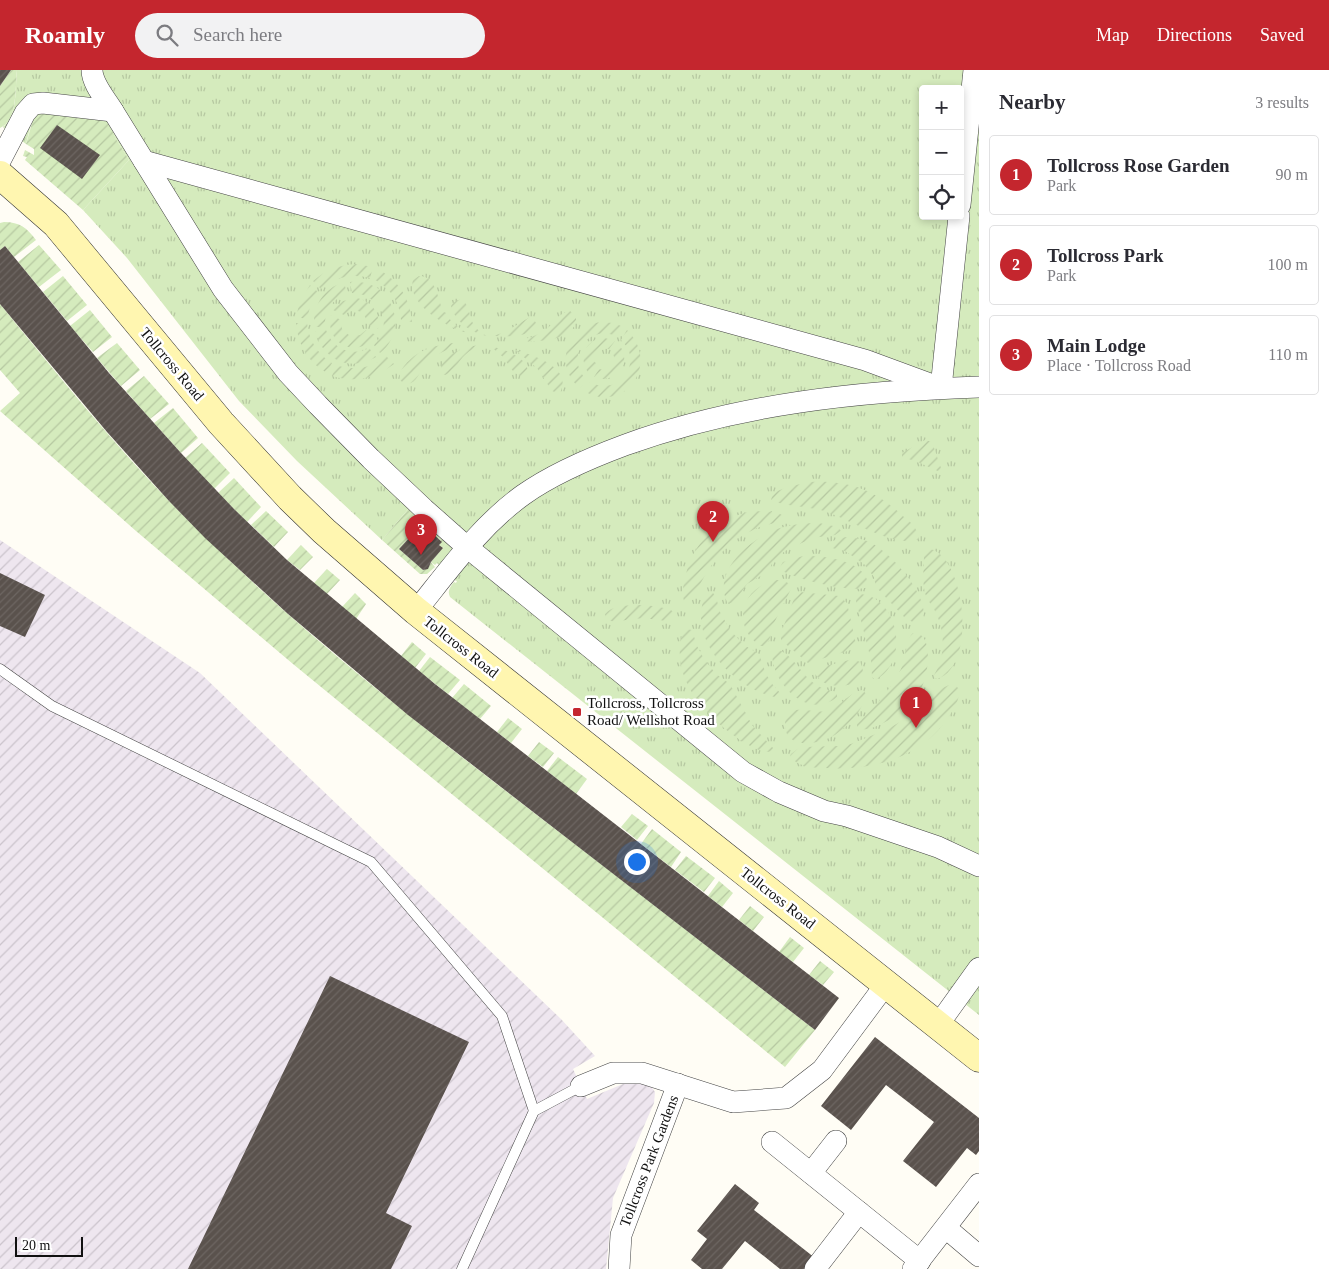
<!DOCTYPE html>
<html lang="en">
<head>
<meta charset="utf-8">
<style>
  body { margin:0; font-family:Georgia,serif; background:#f2f2f3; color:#2b2b33 }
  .controls { position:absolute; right:15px; top:15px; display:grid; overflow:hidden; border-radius:5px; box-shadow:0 2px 8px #0003 }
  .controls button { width:45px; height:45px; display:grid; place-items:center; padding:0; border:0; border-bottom:1px solid #e1e1e2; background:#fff; color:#2b2b33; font:25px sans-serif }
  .scale { position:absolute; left:15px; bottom:12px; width:68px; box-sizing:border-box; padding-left:5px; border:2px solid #111; border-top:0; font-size:14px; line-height:18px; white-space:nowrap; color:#111; -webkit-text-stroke:4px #fff; paint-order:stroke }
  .you { position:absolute; left:636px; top:791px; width:18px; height:18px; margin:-12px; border:4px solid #fff; border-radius:50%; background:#1a73e8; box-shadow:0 0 0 8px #1a73e833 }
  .badge { display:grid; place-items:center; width:32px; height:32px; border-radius:50%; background:#c4262e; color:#fff; font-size:16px; font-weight:700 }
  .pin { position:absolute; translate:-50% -41px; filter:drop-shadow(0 1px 2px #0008) }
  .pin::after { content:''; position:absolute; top:26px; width:18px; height:15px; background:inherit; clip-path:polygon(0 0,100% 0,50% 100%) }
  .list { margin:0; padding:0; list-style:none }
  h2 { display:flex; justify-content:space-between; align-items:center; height:65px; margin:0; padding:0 20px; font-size:21px }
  h2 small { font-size:16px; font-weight:400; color:#7c7c81 }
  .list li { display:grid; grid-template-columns:32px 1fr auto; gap:15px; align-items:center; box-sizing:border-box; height:80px; margin:0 10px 10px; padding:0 10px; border:1px solid #e1e1e2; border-radius:5px }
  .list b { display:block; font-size:19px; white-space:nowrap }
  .list p { margin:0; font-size:16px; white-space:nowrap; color:#7c7c81 }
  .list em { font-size:16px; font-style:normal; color:#7c7c81 }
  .icon { flex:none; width:28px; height:28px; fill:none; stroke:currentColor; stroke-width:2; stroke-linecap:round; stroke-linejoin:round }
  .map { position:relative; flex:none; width:979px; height:1199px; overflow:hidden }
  header { display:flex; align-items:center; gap:30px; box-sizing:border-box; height:70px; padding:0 25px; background:#c4262e; color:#fff }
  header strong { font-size:24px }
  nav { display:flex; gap:28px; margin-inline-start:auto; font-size:18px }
  .search { width:350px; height:45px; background:#f2f2f3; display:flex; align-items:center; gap:12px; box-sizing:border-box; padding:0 18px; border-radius:28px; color:#7c7c81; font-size:19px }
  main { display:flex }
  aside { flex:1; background:#fff }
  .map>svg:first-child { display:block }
</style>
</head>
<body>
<header>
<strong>Roamly</strong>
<div class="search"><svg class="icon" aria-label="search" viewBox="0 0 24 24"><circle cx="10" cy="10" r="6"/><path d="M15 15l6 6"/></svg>Search here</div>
<nav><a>Map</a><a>Directions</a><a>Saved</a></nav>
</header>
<main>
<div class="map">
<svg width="979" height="1199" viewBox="0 0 979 1199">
  <defs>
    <pattern id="industrial-furrows" width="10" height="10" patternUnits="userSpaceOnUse" patternTransform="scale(1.25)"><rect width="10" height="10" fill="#eee6ef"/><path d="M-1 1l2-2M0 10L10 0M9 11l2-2" fill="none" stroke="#cbc4cc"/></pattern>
    <pattern id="park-tufts" width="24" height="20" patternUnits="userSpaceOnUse" patternTransform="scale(1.25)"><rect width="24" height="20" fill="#d5ebbd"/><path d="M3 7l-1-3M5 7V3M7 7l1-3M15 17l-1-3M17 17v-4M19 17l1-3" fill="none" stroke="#b6c8a1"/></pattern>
    <pattern id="garden-furrows" width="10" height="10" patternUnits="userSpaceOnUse" patternTransform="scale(1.25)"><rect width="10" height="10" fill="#d5ebbd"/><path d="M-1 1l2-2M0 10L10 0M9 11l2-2" fill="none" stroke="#b6c8a1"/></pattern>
    <pattern id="building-hatch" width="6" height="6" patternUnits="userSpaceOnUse" patternTransform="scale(1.25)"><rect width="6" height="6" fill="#5a524d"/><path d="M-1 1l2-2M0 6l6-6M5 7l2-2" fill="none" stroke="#6d6662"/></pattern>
  </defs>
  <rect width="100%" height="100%" fill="#fffdf5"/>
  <!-- industrial -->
  <path fill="url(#industrial-furrows)" d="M0,470L200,603L561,949L595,986L573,999L587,1029L623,1014L637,1011L649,1013L655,1022L654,1033L613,1128L606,1199H0Z"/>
  <!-- park -->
  <path fill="url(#park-tufts)" fill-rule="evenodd" d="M17,0H979V945L450,527C447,521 450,517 454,512L456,513L457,511L454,510L437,493L435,495L431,492L447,473L409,438L382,470L297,391L239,331L127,188L83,140L129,90L116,69L113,61L33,46L26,74L3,57C18,46 15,17 17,0ZM923,19H960V146H923Z"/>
  <!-- garden -->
  <g fill="url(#garden-furrows)">
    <path d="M11,0H17C15,16 18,51 0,58V16Z"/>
    <path d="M39,42L106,51L110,54L116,69L129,90L83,140L25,90L27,87L23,86L25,80L34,85V79L26,74L34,46Z"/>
    <path d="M4,152C20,152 27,158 36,170L14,187L5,176L0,180V153Z"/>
    <path d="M39,175L61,200L39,217L18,192Z"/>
    <path d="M356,194L373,197L370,208C352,203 336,207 321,219L313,211C326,200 339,195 356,194Z"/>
    <path d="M378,199C399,211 410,228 412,252L401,250C400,232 390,217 373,209Z"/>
    <path d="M63,206L87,235L67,251L43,222Z"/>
    <path d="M419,206C437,206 437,230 444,242C450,251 458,257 467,263C448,258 406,234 413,210Z"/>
    <path d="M344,212L347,224C332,229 324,240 325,257H314C313,235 323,219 344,212Z"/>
    <path d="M350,212C364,211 375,215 385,224L377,233L364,225L352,223Z"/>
    <path d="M310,215L318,222L311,233L307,249L296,247L300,231Z"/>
    <path d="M357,228C372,232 381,243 378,259L367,254C366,241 355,236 344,245L333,240L343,231Z"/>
    <path d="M388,229C400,247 397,270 380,283L374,275C385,263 387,250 379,236Z"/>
    <path d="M458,230H463C474,242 465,254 487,266C472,263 455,252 451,236L453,233Z"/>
    <path d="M0,234C66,315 132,397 207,469C323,582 452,680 580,778C658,838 736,899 815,960L785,997L293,594L136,461L0,341L20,323L0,300Z"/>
    <path d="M90,240L112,267L93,282L70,256Z"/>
    <path d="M570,241L576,246C578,272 536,272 518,271C528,268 537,266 545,260C554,254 559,242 570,241Z"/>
    <path d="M331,245L341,250L342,259L350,266L360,265L366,260L376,265C359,290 324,275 331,245Z"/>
    <path d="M530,247L533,248L536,253C533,268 506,267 493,266L505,262Z"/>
    <path d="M601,252L613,253L624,257L618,267C589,252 563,287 587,310L580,318C553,295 567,257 601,252Z"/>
    <path d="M296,253H307C309,270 317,284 332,293L327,303C308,292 298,275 296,253Z"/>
    <path d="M326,260C333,279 351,287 369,278L376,287C350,303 322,289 315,261Z"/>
    <path d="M627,260C662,295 623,345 584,321L590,312C619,328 645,291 621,270Z"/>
    <path d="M599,268H605L615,271L609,279C601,277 594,280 593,289L597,297L590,305C579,291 582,275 599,268Z"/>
    <path d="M464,272C450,279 436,283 426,294C420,300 418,310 411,313C406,315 403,313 400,310C399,304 401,300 405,295C420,277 441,274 464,272Z"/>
    <path d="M117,273L140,300L121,316L97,288Z"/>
    <path d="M618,273C634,293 617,315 594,307L599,299C607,301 613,297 615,289L612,282Z"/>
    <path d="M483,274C477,277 470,280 465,285C458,291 454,304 444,305L442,303C436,283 469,277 483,274Z"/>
    <path d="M490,276C503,279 533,288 527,306L521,307L512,300L503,287Z"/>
    <path d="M515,280C531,284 572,297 561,321L558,323L552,321L537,298Z"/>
    <path d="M386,286L394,294C374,309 356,313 332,306L336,295C354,301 371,299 386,286Z"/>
    <path d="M144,306L169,334L150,349L126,321Z"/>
    <path d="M173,338L198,368L181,383L154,353Z"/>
    <path d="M925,370L932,372L941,398L940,402L918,392L902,387V383Z"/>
    <path d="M202,373L230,403L214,419L185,388Z"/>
    <path d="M234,408L261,437L247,452L218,423Z"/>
    <path d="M810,412C849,410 876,420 904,447C911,452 919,460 918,469C896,479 847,448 824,441C808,436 786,437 771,430L773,423L787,417Z"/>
    <path d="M409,438L447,473L443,478L439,475L441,471L431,463L428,466L425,463L415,473L409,468L399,479L423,500L428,498L431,492L435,497L427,504H420L382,470Z"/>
    <path d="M266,441L288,462L274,477L251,455Z"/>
    <path d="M752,441L776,442L784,446L785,450C774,454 762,455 751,461C722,474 707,500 693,528L690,532L684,531C681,522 684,513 686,504C694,471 719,448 752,441Z"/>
    <path d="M819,453L838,457L841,461L835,465L812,468L785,481L773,491L769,501L747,514L733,534L727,532C712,499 753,467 780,458C793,454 806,453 819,453Z"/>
    <path d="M846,467C856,468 865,469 873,474C892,484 930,527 923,549L913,552L906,549L876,517L874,507L864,494L845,481L832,478L830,476V472L838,469Z"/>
    <path d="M301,475L313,487L300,500L287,490Z"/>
    <path d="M929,479C964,483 979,596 937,609L935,608L934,605C946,587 945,560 935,541C932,535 927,530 925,523C922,511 924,496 924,484L926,480Z"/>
    <path d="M803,486C822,485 869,490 868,517C853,524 795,509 781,500L780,497L783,492Z"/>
    <path d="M327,499L340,510L327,524L314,513Z"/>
    <path d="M777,510C784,510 789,511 791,519L773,555L769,571L764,576H760C730,555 742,516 777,510Z"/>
    <path d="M709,522L713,523L716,527L720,542L730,560L744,575L759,584L766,604L773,615L781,624L780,627C772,628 762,623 755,620C727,606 700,576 701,544C702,536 702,528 709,522Z"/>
    <path d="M800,522L839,526L847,533L856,574L854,579L808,593L781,570V563L795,526Z"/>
    <path d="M355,523L366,534L356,549L342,537Z"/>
    <path d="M860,524C899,527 911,593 875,610L872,607L871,590L856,531L857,525Z"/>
    <path d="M646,535L670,539L674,543L675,548L670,552C655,549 641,547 626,550C618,551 612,553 606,549L605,544C613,534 634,535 646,535Z"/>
    <path d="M686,559L692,560L697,576L704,589L716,604L730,614L752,655L773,678L774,681C763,684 754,678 745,673C713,653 676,618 680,576C681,570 681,563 686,559Z"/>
    <path d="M913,563C932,561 929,596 925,608C923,616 919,623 915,630C908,639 898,646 887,651C878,656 868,661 857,659V654C874,638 891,619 901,599C905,590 907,567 913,563Z"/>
    <path d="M412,572L426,584L415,598L401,586Z"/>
    <path d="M777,579C801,588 802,618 837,622V627C808,651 772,614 772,583Z"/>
    <path d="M430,587L460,610L448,624L419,601Z"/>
    <path d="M853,589L860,592C872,614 843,619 827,614C822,612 818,608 815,604V600L818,598Z"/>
    <path d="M464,614L491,636L480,649L452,628Z"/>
    <path d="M949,615L956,616L960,620C959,630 954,639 948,648C921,688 872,701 825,698C814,698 797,697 790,686L791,684L799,678L804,677L838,676L851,674L888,659L910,646L934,622Z"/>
    <path d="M863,620L866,624C863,641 847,658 833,666C818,675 786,679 785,656C785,650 786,646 790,642C803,636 816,645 829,640C841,636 851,621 863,620Z"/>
    <path d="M508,648L522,659L511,673L497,662Z"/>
    <path d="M539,672L554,683L543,697L528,686Z"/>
    <path d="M558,687L587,709L576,724L547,701Z"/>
    <path d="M632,744L648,756L637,770L621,757Z"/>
    <path d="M652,759L681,782L671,797L641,774Z"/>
    <path d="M686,786L715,808L704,822L675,800Z"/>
    <path d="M719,811L733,823L722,837L708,826Z"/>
    <path d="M750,836L764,847L753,861L739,850Z"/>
    <path d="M790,867L804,878L793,892L779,882Z"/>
    <path d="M820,891L834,902L823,915L809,905Z"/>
  </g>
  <!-- building -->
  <g fill="url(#building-hatch)">
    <path d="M0,0H11L0,16Z"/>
    <path d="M57,55L100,85L82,109L40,78Z"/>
    <path d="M5,176L109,303L181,383L234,439L287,490L435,614L839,928L815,960L408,645L288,544L205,468L169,431L107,362L0,234V180Z"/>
    <path d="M425,462L428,466L431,462L442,472L439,475L443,478L431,492L428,499L423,500L399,479L409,468L415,473Z"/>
    <path d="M0,503L45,525L25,567L0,556Z"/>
    <path d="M330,906L469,972L386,1143L412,1156L391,1199H188Z"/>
    <path d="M875,967L979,1048V1081L976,1085L967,1078L936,1117L903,1091L934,1052L886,1015L851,1060L821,1036Z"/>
    <path d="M735,1114L759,1133L754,1140L829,1199H780L745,1171L722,1199H702L691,1190L707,1169L697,1161Z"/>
  </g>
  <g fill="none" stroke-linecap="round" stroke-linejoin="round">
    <defs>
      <g id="lane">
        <path d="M0,599L52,636L371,792L502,946L534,1041"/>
        <path d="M462,1199L534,1041L581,1016"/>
      </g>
      <g id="street">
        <path d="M113,41L223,219L288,303L318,335L371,389L424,439L467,477L743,702L779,722L824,741L847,746L938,777L979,796"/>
        <path d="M0,91L25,43L33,34L43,33L113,41C106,29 92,14 92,0"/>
        <path d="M144,91L865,290L941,318"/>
        <path d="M960,135L974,0"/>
        <path d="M941,318L959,146"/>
        <path d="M416,541C449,500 480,456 523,425C554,403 590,388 625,375C738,334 859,321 979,317"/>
        <path d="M938,955L979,898"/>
        <path d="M581,1016L613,1003H642L733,1032L786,1028L822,1000L886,914"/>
        <path d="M772,1072L920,1191"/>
        <path d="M811,1103L836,1071"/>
        <path d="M946,1158L979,1186"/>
        <path d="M619,1199L621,1165L678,1014"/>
        <path d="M815,1199L859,1142"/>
        <path d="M913,1199L979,1114"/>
      </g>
      <path id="secondary" d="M0,105L56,154L221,353L290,428L324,461L416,541L979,988"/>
    </defs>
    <!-- lane casing -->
    <use href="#lane" stroke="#444" stroke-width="11"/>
    <!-- street casing -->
    <use href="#street" stroke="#444" stroke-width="22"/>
    <!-- secondary casing -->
    <use href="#secondary" stroke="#333" stroke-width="29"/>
    <!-- lane -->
    <use href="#lane" stroke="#fff" stroke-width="10"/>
    <!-- street -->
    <use href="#street" stroke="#fff" stroke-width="21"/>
    <!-- secondary -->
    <use href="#secondary" stroke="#fff6b0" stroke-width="28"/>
  </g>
  <!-- markers -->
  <rect fill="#c4262e" stroke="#fff" stroke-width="2" x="572" y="637" width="10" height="10" rx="2.5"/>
  <g text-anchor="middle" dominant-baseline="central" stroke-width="5" stroke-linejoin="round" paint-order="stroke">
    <!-- street labels -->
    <g font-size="15" fill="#111" stroke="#fff">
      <text transform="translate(172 294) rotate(50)">Tollcross Road</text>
      <text transform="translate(461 577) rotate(38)">Tollcross Road</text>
      <text transform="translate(778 828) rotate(38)">Tollcross Road</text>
      <text transform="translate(649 1091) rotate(-69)">Tollcross Park Gardens</text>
    </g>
    <!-- poi labels -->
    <g font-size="15" fill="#111" stroke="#fff" text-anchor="start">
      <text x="587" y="633">Tollcross, Tollcross<tspan x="587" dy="17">Road/ Wellshot Road</tspan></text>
    </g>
  </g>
</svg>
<div class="controls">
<button>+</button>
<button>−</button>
<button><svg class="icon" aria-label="locate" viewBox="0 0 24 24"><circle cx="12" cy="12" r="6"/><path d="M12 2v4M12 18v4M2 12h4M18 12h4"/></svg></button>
</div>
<div class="scale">20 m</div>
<div class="you"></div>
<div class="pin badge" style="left:916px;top:658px">1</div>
<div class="pin badge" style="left:713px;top:472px">2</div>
<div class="pin badge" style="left:421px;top:485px">3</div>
</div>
<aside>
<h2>Nearby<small>3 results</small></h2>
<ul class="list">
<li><span class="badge">1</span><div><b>Tollcross Rose Garden</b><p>Park</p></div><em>90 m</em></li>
<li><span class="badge">2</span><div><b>Tollcross Park</b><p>Park</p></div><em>100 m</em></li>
<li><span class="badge">3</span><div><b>Main Lodge</b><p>Place · Tollcross Road</p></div><em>110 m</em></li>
</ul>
</aside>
</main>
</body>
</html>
